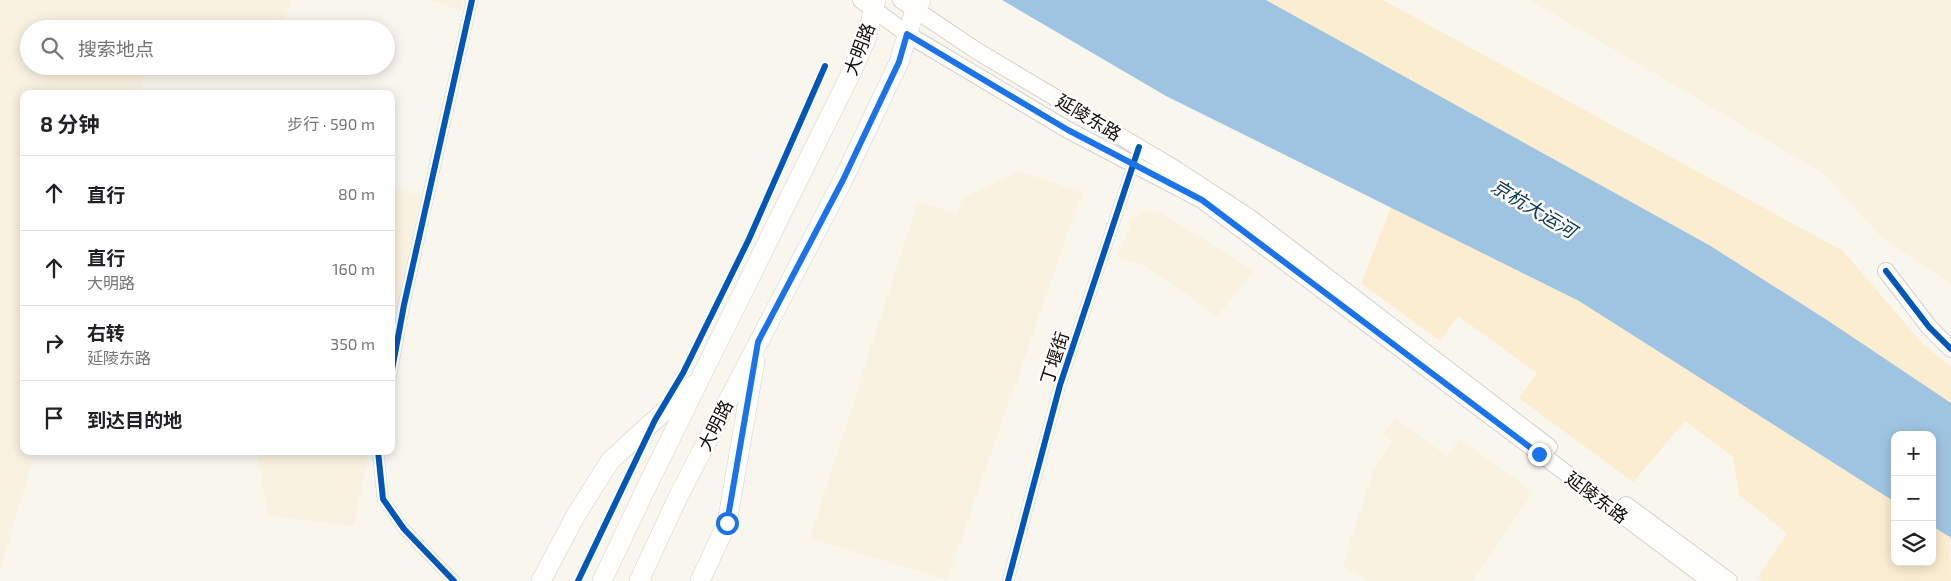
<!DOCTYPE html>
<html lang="zh">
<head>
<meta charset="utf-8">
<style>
  body { margin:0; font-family:"Exo 2","Noto Sans SC",sans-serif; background:#f6f6f6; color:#202124 }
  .controls { position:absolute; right:15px; bottom:15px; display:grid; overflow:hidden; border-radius:10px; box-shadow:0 2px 12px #0003 }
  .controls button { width:45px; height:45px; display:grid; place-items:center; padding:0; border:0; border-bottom:1px solid #e0e0e0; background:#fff; color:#202124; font:25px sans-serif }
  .stop { position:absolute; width:15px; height:15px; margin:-11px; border:4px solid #1a73e8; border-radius:50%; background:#fff }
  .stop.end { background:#1a73e8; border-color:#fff; box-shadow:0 1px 5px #0008 }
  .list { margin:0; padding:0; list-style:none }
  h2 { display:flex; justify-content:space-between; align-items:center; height:65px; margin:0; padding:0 20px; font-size:21px }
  h2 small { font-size:16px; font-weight:400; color:#757577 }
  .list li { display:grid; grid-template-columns:32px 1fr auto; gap:15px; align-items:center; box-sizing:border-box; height:75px; padding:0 20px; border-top:1px solid #e0e0e0 }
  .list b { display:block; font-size:19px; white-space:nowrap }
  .list p { margin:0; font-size:16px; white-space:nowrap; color:#757577 }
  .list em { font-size:16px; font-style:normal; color:#757577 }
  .icon { flex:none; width:28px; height:28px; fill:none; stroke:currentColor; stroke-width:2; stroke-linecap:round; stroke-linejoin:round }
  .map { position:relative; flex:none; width:1951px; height:581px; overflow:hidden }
  .search { position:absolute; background:#fff; box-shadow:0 2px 12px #0003; left:20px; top:20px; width:375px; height:55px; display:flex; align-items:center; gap:12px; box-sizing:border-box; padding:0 18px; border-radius:28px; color:#757577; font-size:19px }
  .panel { position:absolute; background:#fff; box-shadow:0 2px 12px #0003; left:20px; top:90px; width:375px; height:365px; border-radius:10px }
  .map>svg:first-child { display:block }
</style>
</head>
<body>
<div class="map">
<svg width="1951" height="581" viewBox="0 0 1951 581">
  <rect width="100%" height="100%" fill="#f9f6ee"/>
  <!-- built -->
  <g fill="#faf2e1">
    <path d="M0,0H291L282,29H181L163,19L159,29H29V66H148L140,94H24V451H36L0,569Z"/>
    <path d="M430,0H464L462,11Z"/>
    <path d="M1530,0H1951V284L1884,240L1823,173Z"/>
    <path d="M1020,171L1082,193L947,580L810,538L918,201L957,214L963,198Z"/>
    <path d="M391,188L421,195L391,341Z"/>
    <path d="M1147,211L1163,214L1254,271L1217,316L1146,266L1117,257L1133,218Z"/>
    <path d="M1395,418L1447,456L1460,439L1533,492L1472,581H1369L1343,566L1373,471L1392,441L1383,435Z"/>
    <path d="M257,451H369L354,526L268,516Z"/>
  </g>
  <!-- green -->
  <g fill="#fbedcf">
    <path d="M1266,0H1383L1843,251L1922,343L1951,367V403L1827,320L1709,245Z"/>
    <path d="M1391,207L1579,301L1895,502V562H1932V526L1950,537L1951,581H1764L1758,577L1787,533L1739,495L1733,457L1685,421L1633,482L1519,398L1537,373L1458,316L1440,341L1361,283Z"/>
  </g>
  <!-- water -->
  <path fill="#9fc4e1" d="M1002,0H1266L1709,245L1827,320L1951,403V540L1950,537L1932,526V435H1895V502L1579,301L1166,96Z"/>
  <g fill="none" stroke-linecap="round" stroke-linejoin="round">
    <defs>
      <g id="street">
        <path d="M391,375L404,305L472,0"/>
        <path d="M378,451L383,499L404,529L454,581"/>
        <path d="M1008,581L1060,385L1139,147"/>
      </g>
      <g id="secondary">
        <path d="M861,0L907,34L1068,130L1202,200L1710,581"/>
        <path d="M901,0L977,51L1172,167L1249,217L1549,447"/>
        <path d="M1886,271L1929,327L1951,349"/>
        <path d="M1626,505L1729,581"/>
      </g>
      <g id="primary">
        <path d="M541,581L576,515L610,461L693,385"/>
        <path d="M602,581L650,480L853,69L866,39L876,0"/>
        <path d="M639,581L679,495L843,180L899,62L915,10L921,0"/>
        <path d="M700,581L727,523L755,361"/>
      </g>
    </defs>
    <!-- street casing -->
    <use href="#street" stroke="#d4d1ca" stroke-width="12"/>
    <!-- secondary casing -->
    <use href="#secondary" stroke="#d4d1ca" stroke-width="18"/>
    <!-- primary casing -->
    <use href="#primary" stroke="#d4d1ca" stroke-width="20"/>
    <!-- street -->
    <use href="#street" stroke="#fefefc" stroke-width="11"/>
    <!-- secondary -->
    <use href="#secondary" stroke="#fefefc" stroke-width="16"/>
    <!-- primary -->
    <use href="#primary" stroke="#fefefc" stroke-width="19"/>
    <defs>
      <g id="cycleway">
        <path d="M1886,271L1929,327L1951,349"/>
        <path d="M391,375L404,305L472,0"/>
        <path d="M378,451L383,499L404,529L454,581"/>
        <path d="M578,581L655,420L683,373L749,239L825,66"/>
        <path d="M1008,581L1060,385L1139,147"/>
      </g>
    </defs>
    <!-- cycleway casing -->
    <use href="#cycleway" stroke="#fff" stroke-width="9"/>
    <!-- cycleway -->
    <use href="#cycleway" stroke="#0057b8" stroke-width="6"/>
  </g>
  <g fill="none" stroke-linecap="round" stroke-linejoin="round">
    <!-- route -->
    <path stroke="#1a73e8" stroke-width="6" d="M727,523L758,342L843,180L899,62L907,34L1068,130L1202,200L1539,454"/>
  </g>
  <g text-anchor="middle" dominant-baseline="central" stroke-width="5" stroke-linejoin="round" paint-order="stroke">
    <!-- street labels -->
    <g font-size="18" fill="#0f0c07" stroke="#fff">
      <text transform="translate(859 49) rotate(-69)">大明路</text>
      <text transform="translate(1089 117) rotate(31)">延陵东路</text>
      <text transform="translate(1054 358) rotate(-72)">丁堰街</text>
      <text transform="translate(715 425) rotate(-63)">大明路</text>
      <text transform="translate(1597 497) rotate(37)">延陵东路</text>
    </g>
    <!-- water labels -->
    <g font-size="19" font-style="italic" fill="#0a3653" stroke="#fff">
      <text transform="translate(1534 208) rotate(31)">京杭大运河</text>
    </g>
  </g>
</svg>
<div class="controls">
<button>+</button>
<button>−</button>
<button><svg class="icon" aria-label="layers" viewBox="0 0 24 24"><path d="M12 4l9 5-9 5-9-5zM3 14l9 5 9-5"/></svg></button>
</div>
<div class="stop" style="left:727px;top:523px"></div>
<div class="stop end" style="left:1539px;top:454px"></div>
<div class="search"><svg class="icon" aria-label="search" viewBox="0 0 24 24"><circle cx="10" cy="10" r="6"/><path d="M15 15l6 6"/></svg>搜索地点</div>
<section class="panel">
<h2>8 分钟<small>步行 · 590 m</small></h2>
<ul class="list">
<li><svg class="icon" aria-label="ahead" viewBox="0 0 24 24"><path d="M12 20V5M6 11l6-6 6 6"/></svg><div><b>直行</b></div><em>80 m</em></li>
<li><svg class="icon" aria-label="ahead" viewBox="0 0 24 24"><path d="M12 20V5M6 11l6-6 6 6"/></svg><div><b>直行</b><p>大明路</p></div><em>160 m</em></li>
<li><svg class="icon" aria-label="right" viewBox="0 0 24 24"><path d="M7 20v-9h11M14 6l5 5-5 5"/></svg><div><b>右转</b><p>延陵东路</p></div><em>350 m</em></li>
<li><svg class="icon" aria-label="arrive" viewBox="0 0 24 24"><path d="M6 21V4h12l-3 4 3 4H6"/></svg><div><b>到达目的地</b></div></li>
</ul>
</section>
</div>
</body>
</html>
